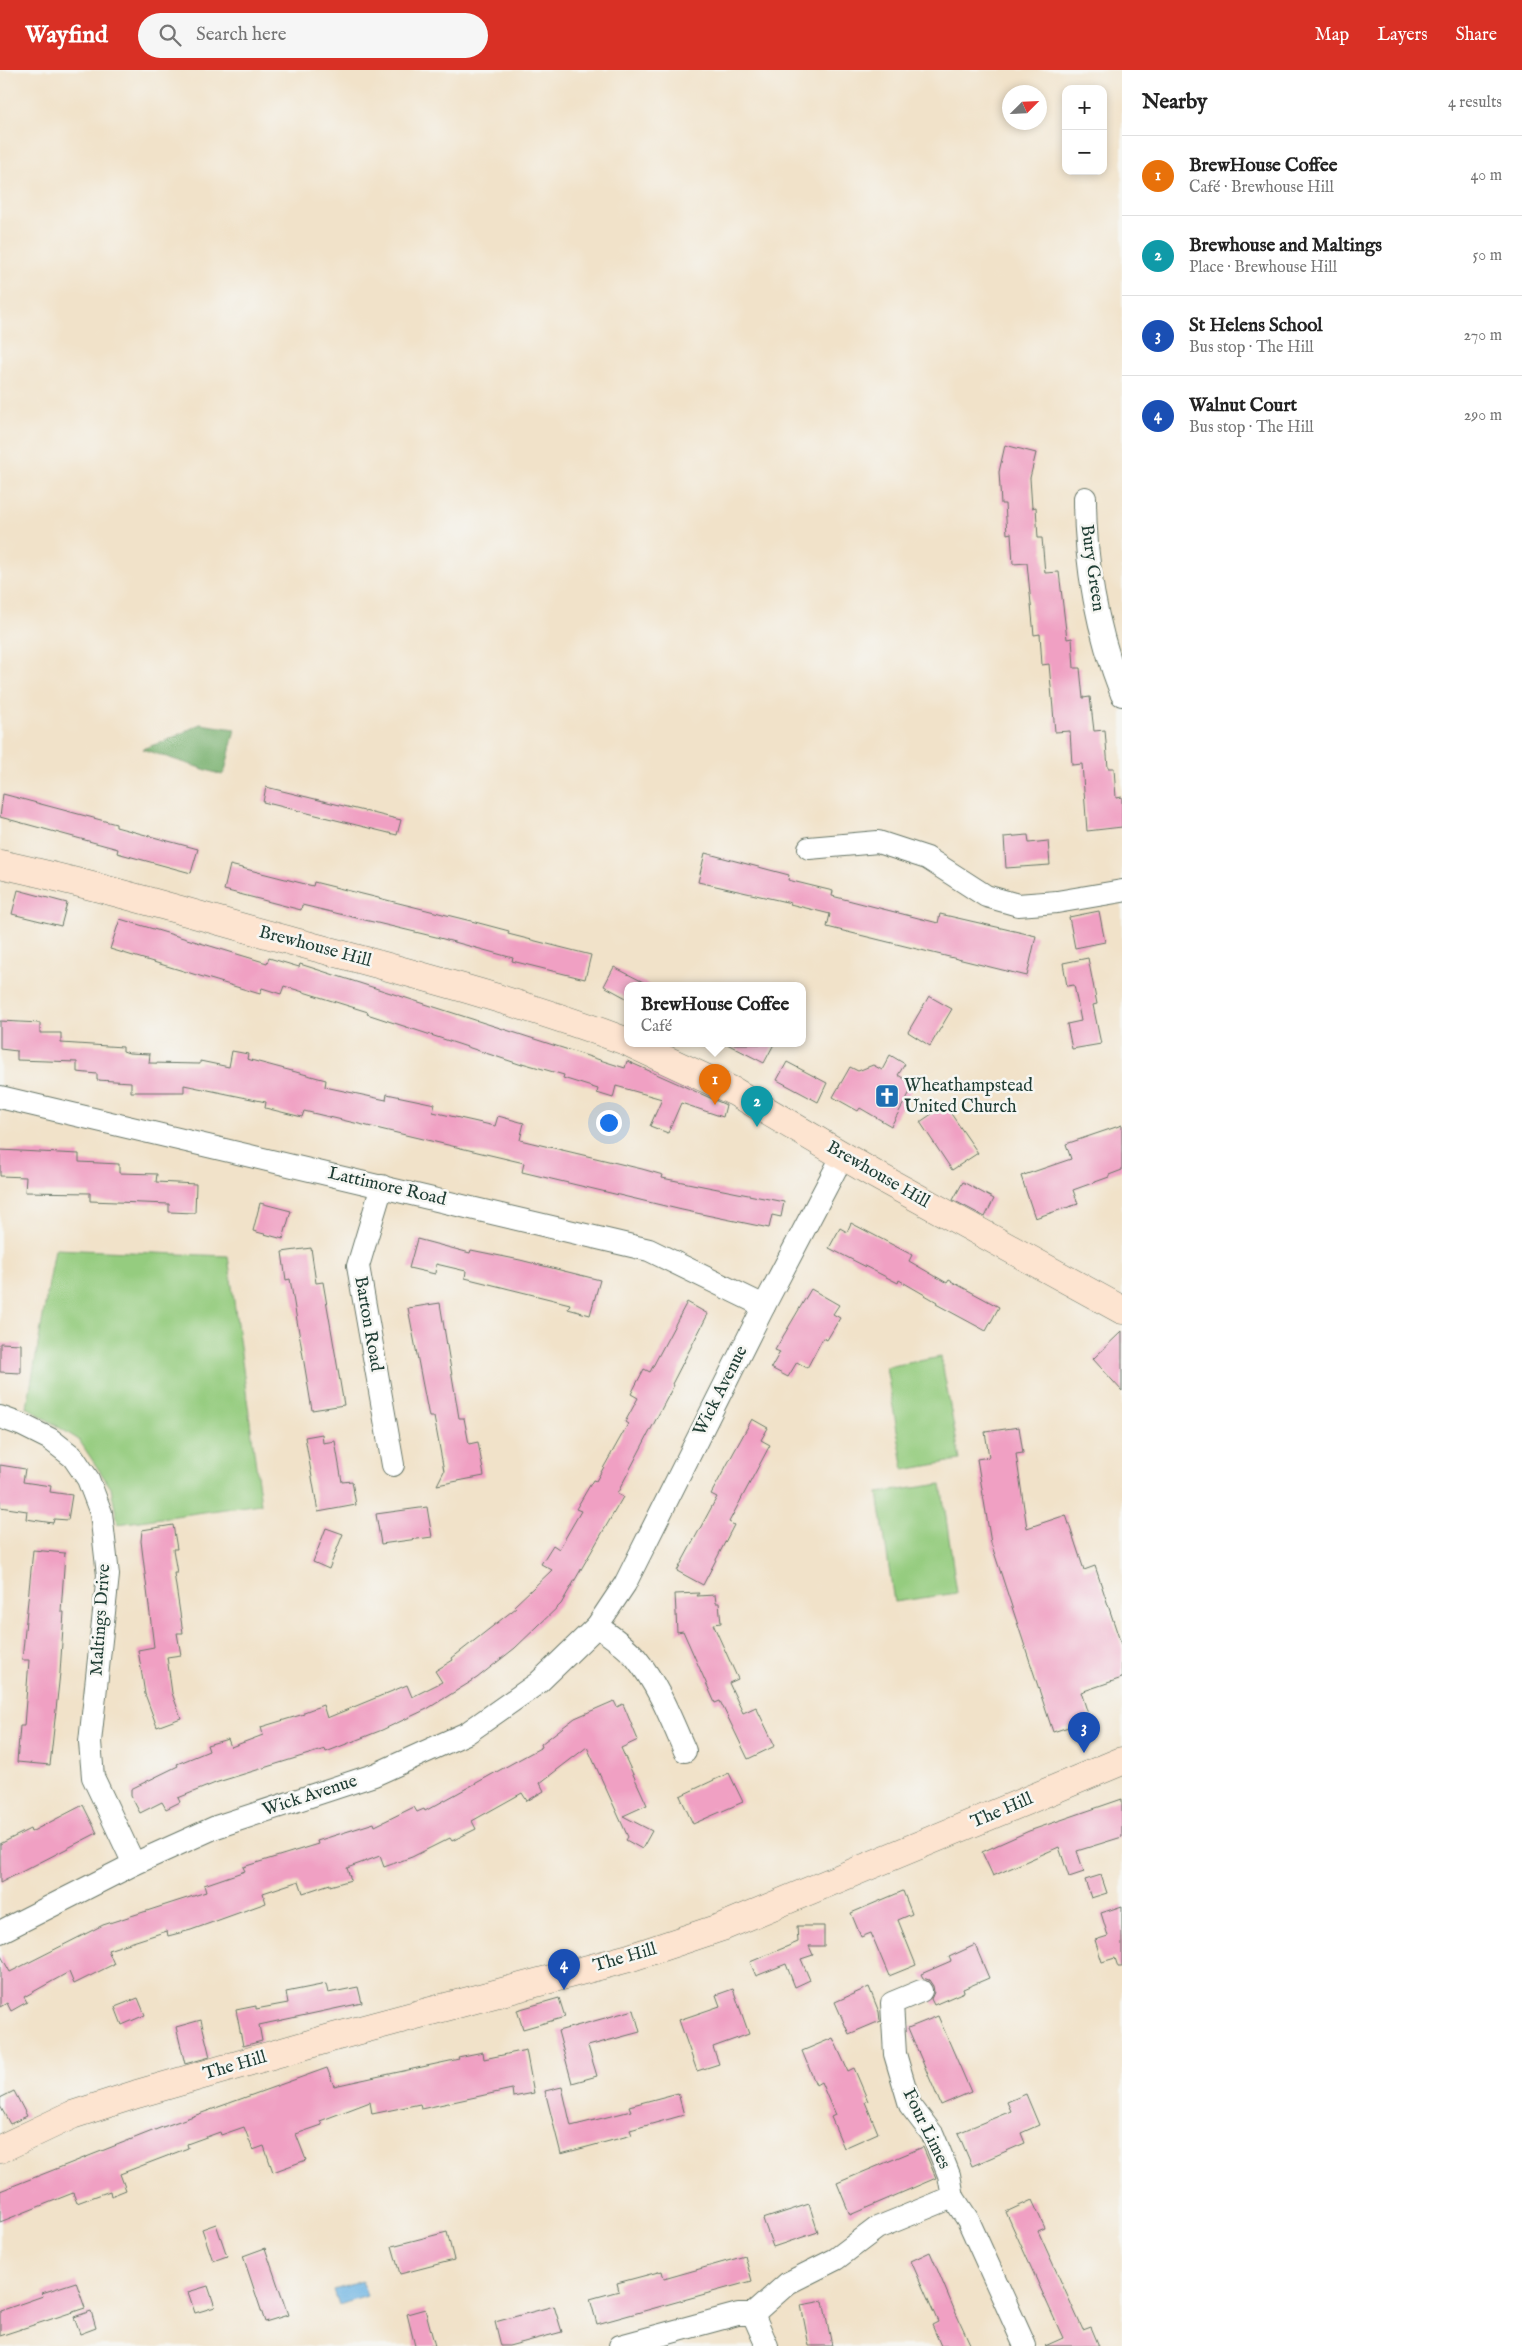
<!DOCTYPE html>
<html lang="en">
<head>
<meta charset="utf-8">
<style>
  body { margin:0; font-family:"IM FELL English",serif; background:#f6f6f6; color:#222 }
  .controls { position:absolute; right:15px; top:15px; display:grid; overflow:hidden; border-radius:10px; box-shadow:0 2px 8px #0003 }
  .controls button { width:45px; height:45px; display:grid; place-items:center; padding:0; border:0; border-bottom:1px solid #e0e0e0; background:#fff; color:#222; font:25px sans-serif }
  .compass { position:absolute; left:1002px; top:15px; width:45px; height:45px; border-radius:50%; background:#fff; box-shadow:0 2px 8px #0003; rotate:66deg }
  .you { position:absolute; left:608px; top:1052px; width:18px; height:18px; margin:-12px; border:4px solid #fff; border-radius:50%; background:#1a73e8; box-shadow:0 0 0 8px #1a73e833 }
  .badge { display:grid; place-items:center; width:32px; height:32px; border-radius:50%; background:#d93025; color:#fff; font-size:16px; font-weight:700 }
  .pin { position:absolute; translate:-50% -41px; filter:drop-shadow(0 1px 2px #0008) }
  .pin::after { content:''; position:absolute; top:26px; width:18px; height:15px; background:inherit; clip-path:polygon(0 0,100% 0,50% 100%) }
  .popup { position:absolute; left:624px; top:912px; width:182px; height:65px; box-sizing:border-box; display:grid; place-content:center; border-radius:10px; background:#fff; filter:drop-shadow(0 1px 4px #0005); font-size:16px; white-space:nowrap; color:#767676 }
  .popup b { font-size:19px; color:#222 }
  .popup::after { content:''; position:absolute; left:50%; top:100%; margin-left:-10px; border:10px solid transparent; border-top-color:#fff }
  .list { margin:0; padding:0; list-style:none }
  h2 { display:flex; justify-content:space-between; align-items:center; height:65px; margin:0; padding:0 20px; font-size:21px }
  h2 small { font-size:16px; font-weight:400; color:#767676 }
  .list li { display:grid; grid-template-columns:32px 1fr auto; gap:15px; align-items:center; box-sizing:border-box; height:80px; padding:0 20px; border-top:1px solid #e0e0e0 }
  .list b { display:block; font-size:19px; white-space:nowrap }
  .list p { margin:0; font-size:16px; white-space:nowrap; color:#767676 }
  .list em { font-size:16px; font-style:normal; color:#767676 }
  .icon { flex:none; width:28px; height:28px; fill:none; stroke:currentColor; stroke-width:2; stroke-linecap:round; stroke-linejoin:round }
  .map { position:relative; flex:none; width:1122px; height:2276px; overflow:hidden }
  header { display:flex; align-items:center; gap:30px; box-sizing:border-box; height:70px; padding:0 25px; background:#d93025; color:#fff }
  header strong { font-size:24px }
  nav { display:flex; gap:28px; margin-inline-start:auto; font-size:18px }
  .search { width:350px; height:45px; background:#f6f6f6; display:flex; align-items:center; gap:12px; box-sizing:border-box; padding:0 18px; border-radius:28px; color:#767676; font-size:19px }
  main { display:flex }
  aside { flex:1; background:#fff }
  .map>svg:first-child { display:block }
</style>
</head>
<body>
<header>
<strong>Wayfind</strong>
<div class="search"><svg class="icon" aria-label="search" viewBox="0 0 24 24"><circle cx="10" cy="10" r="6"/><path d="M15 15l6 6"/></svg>Search here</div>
<nav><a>Map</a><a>Layers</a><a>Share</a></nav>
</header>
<main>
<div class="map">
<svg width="1122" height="2276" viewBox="0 0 1122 2276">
  <rect width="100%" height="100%" fill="#f6f6f2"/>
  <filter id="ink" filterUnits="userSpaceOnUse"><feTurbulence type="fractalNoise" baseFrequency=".02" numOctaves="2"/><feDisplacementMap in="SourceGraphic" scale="10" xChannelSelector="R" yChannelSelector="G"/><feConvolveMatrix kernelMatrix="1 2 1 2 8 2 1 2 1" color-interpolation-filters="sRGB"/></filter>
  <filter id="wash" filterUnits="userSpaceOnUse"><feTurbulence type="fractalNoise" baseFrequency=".0096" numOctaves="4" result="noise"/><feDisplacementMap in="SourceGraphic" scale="20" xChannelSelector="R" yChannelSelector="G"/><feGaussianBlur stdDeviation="1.12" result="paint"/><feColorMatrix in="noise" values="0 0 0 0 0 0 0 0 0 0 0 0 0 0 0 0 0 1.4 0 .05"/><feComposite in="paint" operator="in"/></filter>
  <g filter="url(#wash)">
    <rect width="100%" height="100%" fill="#f1e2c9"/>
    <!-- green -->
    <g fill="#95cc7f" stroke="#5a845a">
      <path d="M55,1179L228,1186L261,1434L118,1454L111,1418L79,1370L27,1337Z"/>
      <path d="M941,1287L960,1390L904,1400L886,1297Z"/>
      <path d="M941,1414L957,1523L894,1532L878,1423Z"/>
    </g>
    <!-- forest -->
    <path fill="#78b06e" stroke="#4c7651" d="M200,654L235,659L225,701L222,705L142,679L168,670Z"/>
    <!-- water -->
    <path fill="#6ab2e2" stroke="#44788b" d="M362,2211L367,2226L339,2235L334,2220Z"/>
    <g id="blocks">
      <!-- building -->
      <g fill="#f0a0c3">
        <path d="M1005,375L1036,383L1030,408L1032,438L1036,437L1038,468H1042L1045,503L1059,502L1067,569L1072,568L1074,598H1080L1083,628L1090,627L1094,661L1105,660L1108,698H1114L1116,728L1122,727V757L1087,761L1082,694L1072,695L1070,661L1055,662L1049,594L1042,595L1040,564L1034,565L1027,493L1013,494L1011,463L1007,464L1005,434H1001L999,402Z"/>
        <path d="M266,717L401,750L397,765L263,732Z"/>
        <path d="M3,724L116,754V757L198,779L191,803L117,783L118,779L0,747Z"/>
        <path d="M1028,765L1029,773L1048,771L1050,795L1006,798L1004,767Z"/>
        <path d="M705,783L789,805L788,810L833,821L832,826L938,853L940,844L1036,866L1027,906L827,857L830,844L790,834L791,833L698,812Z"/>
        <path d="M230,795L313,816L314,812L475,852L509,861L508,864L591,885L585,909L512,891L513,888L436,867L302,835L301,840L224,820Z"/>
        <path d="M18,820L67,833L61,856L12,844Z"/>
        <path d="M1099,841L1105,872L1075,878L1069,847Z"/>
        <path d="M120,849L267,893L269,888L299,897L300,894L625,998L627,991L726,1035L723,1047L681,1033L668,1063L650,1056L662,1029L616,1016L613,1028L597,1023L598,1019L563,1008L564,1005L522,993V995L367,944L368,942L284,916L281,924L262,918L260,924L110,879Z"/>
        <path d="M1088,888L1097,934L1093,935L1101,974L1072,979L1067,954L1081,951L1074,915L1067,916L1063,893Z"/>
        <path d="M614,897L651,916H628V929L604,916Z"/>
        <path d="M929,926L952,939L930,976L908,962Z"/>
        <path d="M0,951L40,953V963H61V973L123,977V981L129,983L150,984L149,993L200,994V991L229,997L232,981L248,984L247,989L326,1010L325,1017L386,1030L387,1024L435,1034L433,1042L495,1056L498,1046L524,1053L520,1070L642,1099L663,1105L662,1108L784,1132L781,1147L772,1145L769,1158L682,1140L522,1102L524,1093L304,1041L302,1047L265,1038L266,1032L184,1015V1022H131V1012L97,1010V1004L77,1002V992L17,990V981L0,979Z"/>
        <path d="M727,974H774L764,993Z"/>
        <path d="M890,985L905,994L898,1005L914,1015L891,1056L860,1038L858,1041L833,1027L850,997L858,1001L873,995L882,1000Z"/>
        <path d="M787,992L827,1013L818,1032L777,1010Z"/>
        <path d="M945,1035L978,1083L952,1100L920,1052Z"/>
        <path d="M1122,1055V1100L1109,1105V1107L1073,1120L1078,1134L1035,1148L1021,1106L1071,1089L1066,1074Z"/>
        <path d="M0,1080L79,1084V1092L119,1094V1103L157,1104L156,1112L196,1114L195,1143L169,1142V1134L90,1131V1123L25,1122L26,1107L0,1106Z"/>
        <path d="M963,1112L994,1129L985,1147L953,1130Z"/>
        <path d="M260,1133L291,1141L283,1169L253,1161Z"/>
        <path d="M851,1153L912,1185L909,1191L947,1213L949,1210L999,1237L986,1261L936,1234L937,1232L899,1210L898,1213L829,1178L840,1158L847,1162Z"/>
        <path d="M417,1169L470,1183L471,1180L520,1190L600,1210L590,1245L568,1239L570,1234L465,1208L466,1201L436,1194L435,1204L409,1198Z"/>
        <path d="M311,1178L316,1213L323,1212L344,1335L312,1340L290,1209L286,1210L282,1182Z"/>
        <path d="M811,1219L839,1235L833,1244L840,1248L827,1270L823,1268L807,1298L797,1292L788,1307L771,1298L780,1282L775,1280Z"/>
        <path d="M687,1232L708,1244L672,1314L674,1315L617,1424L623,1427L561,1534L515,1578L477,1608L427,1639L382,1660L326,1682L325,1679L218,1712L178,1728L180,1732L166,1739L162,1732L140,1743L131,1726V1719L178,1696L177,1694L209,1681L207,1675L228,1669L231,1677L263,1665L261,1657L304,1644V1642L323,1635L327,1648L407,1615L412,1627L442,1612L435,1601L453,1590L452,1588L516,1538L514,1536L552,1500L541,1494L553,1475L559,1479L581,1441L576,1439L593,1410L596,1411L628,1354L625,1352L638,1328L631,1324L644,1299L650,1302Z"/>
        <path d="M440,1233L459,1348H464L469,1374L478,1372L484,1406L437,1415L444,1401L434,1347H429L408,1238Z"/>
        <path d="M1122,1261V1321L1093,1289Z"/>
        <path d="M0,1273L21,1274V1303L0,1302Z"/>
        <path d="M752,1349L768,1358L761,1370L770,1375L729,1452L734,1455L703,1515L677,1501L717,1427L711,1424Z"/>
        <path d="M1019,1357L1023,1383L1016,1384L1027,1458L1066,1445L1084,1500L1095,1496L1122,1577V1608L1081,1622L1090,1650L1053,1662L991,1473L977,1389L989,1387L985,1362Z"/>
        <path d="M322,1364L323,1373L335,1371L342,1412L352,1411L356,1435L318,1442L305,1367Z"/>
        <path d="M0,1395L25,1399L23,1412L51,1416L50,1422L72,1425L68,1450L54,1449L53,1453L26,1449L27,1441L0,1437Z"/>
        <path d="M427,1437L432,1467L381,1474L376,1444Z"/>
        <path d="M173,1455L177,1479H173L177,1503H174L183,1563H177L181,1585L167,1587L172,1623L181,1648L157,1657L145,1624L138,1580L154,1577L141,1471L142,1460Z"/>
        <path d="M326,1458L343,1464L329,1499L313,1492Z"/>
        <path d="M33,1480L65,1483L61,1542H64L60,1603L50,1695L17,1692L20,1656H24L29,1590H22Z"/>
        <path d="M699,1523L697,1526L715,1525L716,1533H719L721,1553L713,1554L738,1609L729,1613L743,1643L756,1637L775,1676L748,1689L720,1631L715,1633L683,1561L677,1562L675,1524Z"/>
        <path d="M614,1631L617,1637L623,1634L638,1670L621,1678L647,1735L623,1746L652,1761L642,1779L626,1770L628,1767L587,1677L540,1713L544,1721L527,1731L522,1723L472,1751L476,1759L452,1771L450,1768L412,1787L384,1797L380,1786L347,1798L351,1810L330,1816V1814L303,1823L299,1811L263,1823L266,1833L191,1860L168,1866L167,1861L108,1880L114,1894L74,1914L69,1902L24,1927L27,1932L11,1941L7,1933L0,1937V1884L10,1902L103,1855L206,1822L204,1815L245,1801L243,1797L318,1774L317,1771L374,1753L375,1756L414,1737L417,1742L424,1739L425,1741L542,1677L541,1674L575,1648Z"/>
        <path d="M729,1703L743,1732L693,1754L680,1726Z"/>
        <path d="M1122,1729V1767L1077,1781L1084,1802L1069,1807L1059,1777L993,1806L982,1782L1029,1761Z"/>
        <path d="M83,1735L97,1763L0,1813V1774L30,1759L31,1762Z"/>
        <path d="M1101,1805L1107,1823L1091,1828L1085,1810Z"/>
        <path d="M903,1821L912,1844L898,1850L916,1895L889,1906L871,1863L861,1867L851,1843Z"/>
        <path d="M1122,1836V1897H1118L1115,1888L1102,1892L1095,1870L1108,1866L1101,1843Z"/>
        <path d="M797,1856H824V1876H809L813,1885L801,1889L810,1910L795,1917L786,1894L756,1906L750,1892L798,1872Z"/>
        <path d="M975,1875L989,1908L963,1919L964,1922L934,1935L931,1929L934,1922L933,1916L929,1910L923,1908L921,1904L951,1891L949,1887Z"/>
        <path d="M326,1914L328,1923L358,1917L362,1933L259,1955L262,1971L243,1976L236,1940L256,1936V1939L288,1933L286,1922Z"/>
        <path d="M869,1917L879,1942L880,1951L849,1964L835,1932Z"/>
        <path d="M733,1919L749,1964L713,1977L719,1994L697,2001L679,1950L720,1936L716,1925Z"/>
        <path d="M138,1928L145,1945L122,1955L115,1937Z"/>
        <path d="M559,1928L565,1947L523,1959L517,1940Z"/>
        <path d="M634,1940L640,1962L588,1976L597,2006L572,2013L558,1961Z"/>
        <path d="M938,1946L971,2022L941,2035L908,1958Z"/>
        <path d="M201,1950L210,1987L185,1994L176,1957Z"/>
        <path d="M833,1968L848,2001L854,1998L868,2031L865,2032L878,2063L844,2078L831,2047L835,2045L821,2012L816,2015L802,1981Z"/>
        <path d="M526,1980L534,2023L513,2027L512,2019L421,2039L420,2034L372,2044L370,2032L320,2051L322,2055L296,2064L306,2090L273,2102L264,2076L253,2080L244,2057L221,2065L220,2062L187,2074L188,2078L120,2104L126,2120L111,2126L110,2121L77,2133L73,2123L0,2152V2121L160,2058L327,1998L334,2016L459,1989L458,1987L483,1982L484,1989Z"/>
        <path d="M562,2017L571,2056L631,2041L629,2036L678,2023L684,2045L630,2060L632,2065L561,2084L545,2021Z"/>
        <path d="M14,2021L27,2046L10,2054L0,2036V2028Z"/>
        <path d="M1026,2024L1039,2055L1021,2063L1025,2073L972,2096L958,2063L1011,2041L1007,2032Z"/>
        <path d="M923,2077L936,2108L850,2145L837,2113Z"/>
        <path d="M1032,2130L1045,2158L1038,2161L1083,2260L1091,2257L1099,2276H1045L1063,2268L1006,2142Z"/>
        <path d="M809,2134L818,2162L773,2177L763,2149Z"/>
        <path d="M216,2154L227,2186L213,2191L202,2159Z"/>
        <path d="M447,2162L454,2190L400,2204L392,2176Z"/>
        <path d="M265,2178L288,2245L265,2252L243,2186Z"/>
        <path d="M930,2182L954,2239L971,2276H941L932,2255L938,2252L911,2191Z"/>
        <path d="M745,2186L752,2211L597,2254L590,2229L619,2221L617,2213L662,2201L664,2209Z"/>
        <path d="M76,2212L85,2238L0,2266V2241L43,2226L42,2223Z"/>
        <path d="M208,2216L215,2237L195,2243L188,2222Z"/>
        <path d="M823,2231L832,2276H809L801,2235Z"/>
        <path d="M554,2236L562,2262L509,2276H501L495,2252Z"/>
        <path d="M425,2239L435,2276H415L407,2244Z"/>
        <path d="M91,2241L96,2258L80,2264L74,2247Z"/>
      </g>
    </g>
  </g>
  <g filter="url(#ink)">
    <use href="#blocks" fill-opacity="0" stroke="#687768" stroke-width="1"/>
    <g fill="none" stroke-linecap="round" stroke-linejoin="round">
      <defs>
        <g id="street">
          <path d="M1085,428C1085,495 1098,563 1122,625"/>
          <path d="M809,778L878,772L927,788L986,826L1018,835L1057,832L1122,821"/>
          <path d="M0,1027L649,1180L764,1236"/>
          <path d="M382,1116L358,1196L393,1395"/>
          <path d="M0,1347L22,1355L50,1369L73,1387L88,1409L101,1443L108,1505L90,1672L93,1707L134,1794"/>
          <path d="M597,1556C611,1566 625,1575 636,1588C658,1615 671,1649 685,1681"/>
          <path d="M0,1862L134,1794L216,1757L374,1705L467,1663L538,1613L597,1556L625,1514L764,1236L843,1085"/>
          <path d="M953,2127L968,2150L1025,2276"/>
          <path d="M753,2244L788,2213L836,2189L877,2158L953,2127L949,2105L933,2065L910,2035L895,1984L892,1933L921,1921"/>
          <path d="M620,2276L738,2244H753L767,2276"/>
        </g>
        <g id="secondary">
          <path d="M0,794C97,815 192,844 288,870C402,901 517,930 628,972"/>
          <path d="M632,974L735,1022L874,1104L1122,1240"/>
          <path d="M0,2079L72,2045L137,2024L334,1967L629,1888L722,1857L1122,1691"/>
        </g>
      </defs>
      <!-- street casing -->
      <use href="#street" stroke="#687768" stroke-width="24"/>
      <!-- secondary casing -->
      <use href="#secondary" stroke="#687768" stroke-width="29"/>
      <!-- street -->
      <use href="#street" stroke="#fff" stroke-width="22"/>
      <!-- secondary -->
      <use href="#secondary" stroke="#fde4d0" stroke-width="28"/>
    </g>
  </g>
  <!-- icons -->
  <defs>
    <symbol id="church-square" viewBox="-11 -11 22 22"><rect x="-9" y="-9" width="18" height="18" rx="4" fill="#1f6fb2" stroke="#f6f6f2"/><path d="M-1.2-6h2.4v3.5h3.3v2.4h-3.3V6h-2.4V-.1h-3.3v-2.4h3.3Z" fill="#fff"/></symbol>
  </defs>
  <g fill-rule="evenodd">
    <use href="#church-square" x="873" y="1012" width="28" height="28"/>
  </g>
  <g text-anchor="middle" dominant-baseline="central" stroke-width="5" stroke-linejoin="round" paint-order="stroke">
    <!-- street labels -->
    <g font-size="18" fill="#1f3d34" stroke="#f6f6f2">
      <text transform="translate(1092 498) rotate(82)">Bury Green</text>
      <text transform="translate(315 877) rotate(15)">Brewhouse Hill</text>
      <text transform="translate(878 1105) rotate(30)">Brewhouse Hill</text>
      <text transform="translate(387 1117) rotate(13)">Lattimore Road</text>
      <text transform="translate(368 1254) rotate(80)">Barton Road</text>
      <text transform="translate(721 1321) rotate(-63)">Wick Avenue</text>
      <text transform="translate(101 1550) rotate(-86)">Maltings Drive</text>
      <text transform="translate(310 1726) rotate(-18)">Wick Avenue</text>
      <text transform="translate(1002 1741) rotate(-23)">The Hill</text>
      <text transform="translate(625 1888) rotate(-16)">The Hill</text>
      <text transform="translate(235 1996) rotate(-16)">The Hill</text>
      <text transform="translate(926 2059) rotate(64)">Four Limes</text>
    </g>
    <!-- poi labels -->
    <g font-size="18" fill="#1f3d34" stroke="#f6f6f2" text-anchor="start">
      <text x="904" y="1016">Wheathampstead<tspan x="904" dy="21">United Church</tspan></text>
    </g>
  </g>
</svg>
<div class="controls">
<button>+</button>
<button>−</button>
</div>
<svg class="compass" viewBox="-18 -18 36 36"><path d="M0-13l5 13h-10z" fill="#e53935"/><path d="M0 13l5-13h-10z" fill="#767676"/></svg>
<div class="you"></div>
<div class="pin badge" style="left:715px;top:1035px;background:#e8710a">1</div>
<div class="popup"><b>BrewHouse Coffee</b>Café</div>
<div class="pin badge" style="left:757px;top:1057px;background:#0f9aa8">2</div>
<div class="pin badge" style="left:1084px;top:1683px;background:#1a4fb4">3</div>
<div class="pin badge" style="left:564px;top:1920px;background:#1a4fb4">4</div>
</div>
<aside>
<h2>Nearby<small>4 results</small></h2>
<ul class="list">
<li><span class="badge" style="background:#e8710a">1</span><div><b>BrewHouse Coffee</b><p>Café · Brewhouse Hill</p></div><em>40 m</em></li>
<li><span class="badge" style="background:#0f9aa8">2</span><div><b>Brewhouse and Maltings</b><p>Place · Brewhouse Hill</p></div><em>50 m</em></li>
<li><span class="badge" style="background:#1a4fb4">3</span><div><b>St Helens School</b><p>Bus stop · The Hill</p></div><em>270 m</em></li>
<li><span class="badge" style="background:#1a4fb4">4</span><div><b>Walnut Court</b><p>Bus stop · The Hill</p></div><em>290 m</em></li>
</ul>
</aside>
</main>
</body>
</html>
